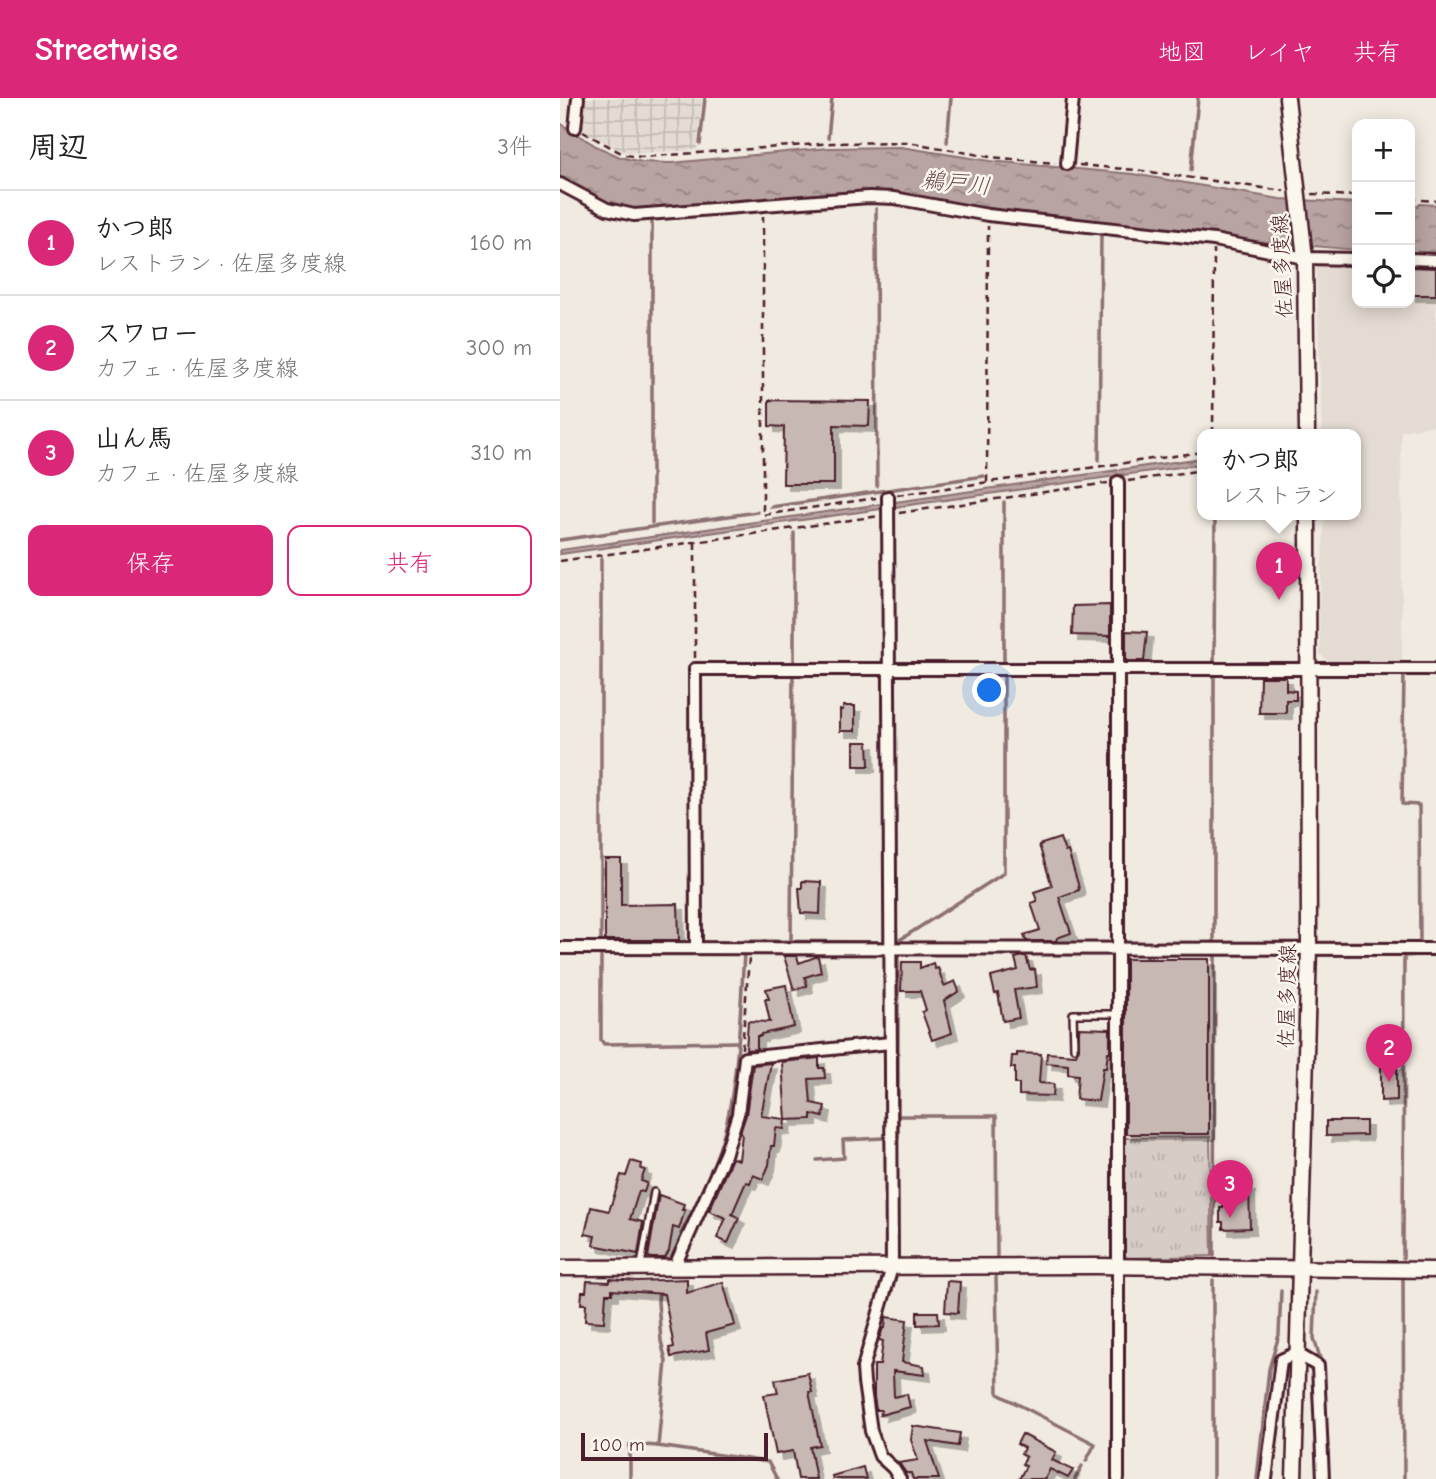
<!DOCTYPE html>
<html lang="ja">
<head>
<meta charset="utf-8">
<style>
  body { margin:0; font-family:"Comic Neue","Klee One",sans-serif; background:#f2f2f2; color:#222 }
  .controls { position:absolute; right:21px; top:21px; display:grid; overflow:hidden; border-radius:14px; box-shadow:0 4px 18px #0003 }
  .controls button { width:63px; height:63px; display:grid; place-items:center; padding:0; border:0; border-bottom:2px solid #e0e0e0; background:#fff; color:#222; font:35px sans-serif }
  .scale { position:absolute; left:21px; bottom:18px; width:187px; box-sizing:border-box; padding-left:7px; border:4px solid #4a1f2b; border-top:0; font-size:19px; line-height:24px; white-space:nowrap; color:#4a1f2b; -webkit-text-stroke:5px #fbf7ec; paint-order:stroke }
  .you { position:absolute; left:430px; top:593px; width:24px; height:24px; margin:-18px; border:5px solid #fff; border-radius:50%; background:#1a73e8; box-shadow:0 0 0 10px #1a73e833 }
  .badge { display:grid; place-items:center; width:46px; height:46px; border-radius:50%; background:#db2777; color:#fff; font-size:23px; font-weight:700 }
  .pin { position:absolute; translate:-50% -58px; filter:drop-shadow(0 2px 4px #0008) }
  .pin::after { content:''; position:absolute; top:37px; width:24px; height:21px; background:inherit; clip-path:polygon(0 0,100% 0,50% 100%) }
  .popup { position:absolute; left:637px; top:331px; width:164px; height:91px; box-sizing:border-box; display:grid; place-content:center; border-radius:14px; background:#fff; filter:drop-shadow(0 2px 5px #0005); font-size:23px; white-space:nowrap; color:#767676 }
  .popup b { font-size:26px; color:#222 }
  .popup::after { content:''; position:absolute; left:50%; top:100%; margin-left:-14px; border:14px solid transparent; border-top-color:#fff }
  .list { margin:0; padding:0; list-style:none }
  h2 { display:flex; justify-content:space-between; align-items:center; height:91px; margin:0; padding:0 28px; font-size:30px }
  h2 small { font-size:23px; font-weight:400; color:#767676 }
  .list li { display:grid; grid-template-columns:46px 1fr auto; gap:21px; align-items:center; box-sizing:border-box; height:105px; padding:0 28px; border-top:2px solid #e0e0e0 }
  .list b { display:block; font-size:26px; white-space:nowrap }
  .list p { margin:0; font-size:23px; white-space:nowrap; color:#767676 }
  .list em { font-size:23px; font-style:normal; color:#767676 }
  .actions { display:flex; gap:14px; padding:21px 28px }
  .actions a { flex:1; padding:16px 0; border:2px solid #db2777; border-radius:14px; text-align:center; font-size:24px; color:#db2777 }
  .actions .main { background:#db2777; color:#fff }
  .icon { flex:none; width:38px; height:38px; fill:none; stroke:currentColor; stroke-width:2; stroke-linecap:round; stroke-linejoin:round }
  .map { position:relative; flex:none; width:876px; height:1381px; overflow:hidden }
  header { display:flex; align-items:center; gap:42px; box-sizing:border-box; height:98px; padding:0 35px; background:#db2777; color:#fff }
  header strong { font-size:33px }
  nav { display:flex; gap:38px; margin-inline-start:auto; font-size:24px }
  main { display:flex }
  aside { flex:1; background:#fff }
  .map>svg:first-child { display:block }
</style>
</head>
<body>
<header>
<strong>Streetwise</strong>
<nav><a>地図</a><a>レイヤ</a><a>共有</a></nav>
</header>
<main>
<aside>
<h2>周辺<small>3件</small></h2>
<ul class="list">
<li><span class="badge">1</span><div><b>かつ郎</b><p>レストラン · 佐屋多度線</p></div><em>160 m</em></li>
<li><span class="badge">2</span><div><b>スワロー</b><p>カフェ · 佐屋多度線</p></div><em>300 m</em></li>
<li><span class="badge">3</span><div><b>山ん馬</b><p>カフェ · 佐屋多度線</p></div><em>310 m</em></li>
</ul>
<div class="actions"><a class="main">保存</a><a>共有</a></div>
</aside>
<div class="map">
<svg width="876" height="1381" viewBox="0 0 876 1381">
  <defs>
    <pattern id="industrial-grid" width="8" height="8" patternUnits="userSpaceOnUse" patternTransform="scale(1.75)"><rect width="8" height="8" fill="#e4dbd2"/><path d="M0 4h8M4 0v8" fill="none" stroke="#c5bcb4"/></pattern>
    <pattern id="grass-tufts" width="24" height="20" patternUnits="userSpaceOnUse" patternTransform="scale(1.75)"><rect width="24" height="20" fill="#d8ccc6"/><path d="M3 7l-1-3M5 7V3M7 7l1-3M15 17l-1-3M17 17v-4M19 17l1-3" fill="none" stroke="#bbafaa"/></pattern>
    <pattern id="water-ripples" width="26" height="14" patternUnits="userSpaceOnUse" patternTransform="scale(1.75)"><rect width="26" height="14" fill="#b8a4a2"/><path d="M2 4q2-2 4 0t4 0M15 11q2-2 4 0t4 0" fill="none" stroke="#988584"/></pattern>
    <filter id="shadow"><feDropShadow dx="6" dy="6" stdDeviation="0" flood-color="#0004"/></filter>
  </defs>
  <rect width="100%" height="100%" fill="#f0eae0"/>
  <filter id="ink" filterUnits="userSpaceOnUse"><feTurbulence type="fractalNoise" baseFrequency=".0143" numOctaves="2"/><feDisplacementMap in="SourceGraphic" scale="14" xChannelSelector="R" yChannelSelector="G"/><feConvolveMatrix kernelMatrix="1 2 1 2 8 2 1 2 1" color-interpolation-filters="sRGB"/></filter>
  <g filter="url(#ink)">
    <!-- built -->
    <path fill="#e4dbd2" d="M756,165L797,166V205H850V166H876V327L841,333L842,564H769L760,556L759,514L765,416H796V336H762Z"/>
    <!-- industrial -->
    <path fill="url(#industrial-grid)" d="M21,0H142L137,52L80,55L66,54L49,47L18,29Z"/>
    <!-- grass -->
    <path fill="url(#grass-tufts)" stroke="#917678" stroke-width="2" d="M650,1039L652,1158L567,1160L562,1155V1040Z"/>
    <!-- water -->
    <g fill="url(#water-ripples)" stroke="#8c6f72" stroke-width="2">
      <path d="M0,25L36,48L60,59L82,64L111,65L268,50L341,49L430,63L573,76L720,101L797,105V152L673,141L310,95L76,111C41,108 29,99 0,81Z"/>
      <path d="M860,106L876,107V157L850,155V107L858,108Z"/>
      <path d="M642,360V366L0,456V452Z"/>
    </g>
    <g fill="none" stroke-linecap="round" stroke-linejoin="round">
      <!-- stream -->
      <g stroke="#8c6f72" stroke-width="3.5">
        <path d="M268,40L272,0"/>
        <path d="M387,44L391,0"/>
        <path d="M140,46L145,0"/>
        <path d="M631,72L638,0"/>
        <path d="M316,111L317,388"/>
        <path d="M539,362L541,137"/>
        <path d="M211,409L424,378"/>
        <path d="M92,425V123"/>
        <path d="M234,435V566"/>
        <path d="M0,442L197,414"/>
        <path d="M444,566V404"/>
        <path d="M654,566L655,416"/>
        <path d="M844,575L842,706L859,707L860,844"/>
        <path d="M41,842V461"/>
        <path d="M231,843L233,577"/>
        <path d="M338,843L444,775V576"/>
        <path d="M654,844V576"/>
        <path d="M184,848L185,843L320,844"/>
        <path d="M41,859V942L44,946L178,944"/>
        <path d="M338,1018H436L437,1158"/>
        <path d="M338,1040V856"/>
        <path d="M257,1062L284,1060L283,1042L324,1040"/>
        <path d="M121,1136C138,1104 156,1067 165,1032C179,974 180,915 184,856"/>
        <path d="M654,1158L655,858"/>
        <path d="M843,1160L844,858L860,857"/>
        <path d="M436,1178L438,1296L535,1346L526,1363"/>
        <path d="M843,1181L844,1381"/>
        <path d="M653,1182V1381"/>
        <path d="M99,1192L98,1204L101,1243L106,1263L98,1348L208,1364L217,1381"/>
        <path d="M756,1194L754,1240L762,1267"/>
        <path d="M70,1381V1346L98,1348"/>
        <path d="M515,1381L522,1368"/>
        <path d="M697,1381L709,1271L719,1237L721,1193"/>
      </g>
    </g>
    <!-- building -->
    <g fill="#c8b8b3" stroke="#4a1f2b" stroke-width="2" filter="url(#shadow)">
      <path d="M850,169L876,170V197H850Z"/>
      <path d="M209,302L310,303L309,328L274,327V386H223L224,329L209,328Z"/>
      <path d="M550,507V538L512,537L513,508Z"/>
      <path d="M566,533L587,534L584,563H566Z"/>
      <path d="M700,579H726V592L736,593V602H726V615H699Z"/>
      <path d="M283,608H295V633H280V612H283Z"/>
      <path d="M294,644H308L309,668H294Z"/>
      <path d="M500,740L505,754L508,753L518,786L519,792L499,799L511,835L497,840L496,843H466L464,837L480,832L471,805L477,803L474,794L492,788L479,747Z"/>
      <path d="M45,761H61V807L118,806L119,842H45Z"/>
      <path d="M242,783L261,784L260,816L241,815L239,790H242Z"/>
      <path d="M224,858H237L239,865L258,858L261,874L245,879L247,888L234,892Z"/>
      <path d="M463,858H466L470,872L475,871L477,889L454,892L459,920L443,923L438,895L435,896L431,879L458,872L455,860Z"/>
      <rect x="566" y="861" width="83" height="175"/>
      <path d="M342,864H360V870L373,865L375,871L378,870L384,888L395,883L399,893L384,903L392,935L372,942L362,914L366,912L360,893H341Z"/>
      <path d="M226,887L234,929L201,936V938H197V951L186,952L188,923L210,924L205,901H209L206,891Z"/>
      <path d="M519,930L550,931V954H548L546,970H543L538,1003L516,1001L518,977L508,976V967L486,965L487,955L516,957L519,950Z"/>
      <path d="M457,955L481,956L479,985L494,986L493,998L459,997V986H455V970H451L452,958H457Z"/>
      <path d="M259,960V970H264L265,980L249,981L251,1005L265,1008L263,1019L251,1016V1021L226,1022L222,964Z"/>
      <path d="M211,965L201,1018L225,1021L224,1031L216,1030L214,1048H211L209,1067L203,1081L193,1077L190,1085L186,1084L172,1116L179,1120L168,1145L157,1140L166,1120L149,1113L172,1060L179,1062L182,1036L180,1035L186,1017L193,967Z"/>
      <path d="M821,966H837V1002L821,1003Z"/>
      <path d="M766,1023H806V1037L766,1038Z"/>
      <path d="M71,1063L82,1066L81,1071L85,1072L81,1083L87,1085L84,1094L79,1093L70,1121L83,1124L78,1156L33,1147L35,1138L25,1136L31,1109L49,1113L61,1077L66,1078Z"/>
      <path d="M663,1088H689L690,1130L663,1131V1124H660V1110H663Z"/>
      <path d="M99,1097L124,1106L122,1112H125L119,1131L113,1129L109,1153L105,1160H93L88,1159Z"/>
      <path d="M50,1181L78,1183L127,1181V1195L163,1184L175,1227L146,1235L149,1252L111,1259L109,1250L114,1249L104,1196L52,1192V1196H46L44,1224L25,1223L26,1206H21L22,1194H26L27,1183L50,1184Z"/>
      <path d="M387,1183L400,1184L398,1215L385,1214Z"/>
      <path d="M357,1214H378L379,1226L357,1227Z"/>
      <path d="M326,1219L347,1222L342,1264L364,1268L365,1277L333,1273L334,1299L347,1296L350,1309L320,1317L321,1312H316L314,1299V1267H320L323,1243L319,1242L323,1230H325Z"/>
      <path d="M248,1275L252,1294H249L260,1347L250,1349L256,1381H238L233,1353L216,1356L204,1297L218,1295L215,1282Z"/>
      <path d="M353,1328L400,1335L398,1348L367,1343L379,1381H353L351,1375H346L339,1365L358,1362L351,1342Z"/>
      <path d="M462,1336L496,1354L492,1362L513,1372L508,1380L490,1371L485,1381H459L466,1368L462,1366L466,1359L461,1356L464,1350L457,1346Z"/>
      <path d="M303,1369L306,1381H273L272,1378Z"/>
    </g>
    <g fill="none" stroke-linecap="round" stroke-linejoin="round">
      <defs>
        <g id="lane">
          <path d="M514,950L513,916H558"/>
          <path d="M81,1167L94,1094"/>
        </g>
        <g id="street">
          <path d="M15,30L18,0"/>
          <path d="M507,66L513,0"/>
          <path d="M0,86L47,111L74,117L309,99L334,100L428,117L654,142L745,160L797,161"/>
          <path d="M850,161L876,162"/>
          <path d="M328,399L332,1169L303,1270L304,1284L311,1333L320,1358L333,1370L340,1381"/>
          <path d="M136,849L135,571H876"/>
          <path d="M0,850L876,851"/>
          <path d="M114,1170L166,1054L178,1016L185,960L330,945"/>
          <path d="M558,1381V384"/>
          <path d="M706,1381L721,1262L736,1255L758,1268L763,1381"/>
        </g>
        <g id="secondary">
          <path d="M727,0L745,160L747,336"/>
          <path d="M0,1170L536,1168L876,1172"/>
          <path d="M734,1381L749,850L748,416"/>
        </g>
      </defs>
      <!-- lane casing -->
      <use href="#lane" stroke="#4a1f2b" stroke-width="10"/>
      <!-- street casing -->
      <use href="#street" stroke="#4a1f2b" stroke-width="16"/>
      <!-- secondary casing -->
      <use href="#secondary" stroke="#4a1f2b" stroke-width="19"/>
      <!-- path -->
      <g stroke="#4a1f2b" stroke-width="2.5" stroke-dasharray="7 5" stroke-linecap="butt">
        <path d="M23,34L65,57L81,59L273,45L348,44L430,59L495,65"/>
        <path d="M519,67L576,72L724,93"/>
        <path d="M752,96L797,98"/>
        <path d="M850,101L876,103"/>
        <path d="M203,118V417L316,400"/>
        <path d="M653,336L654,152"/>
        <path d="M568,383L642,372"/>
        <path d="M427,384L428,128"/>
        <path d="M337,397L642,354"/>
        <path d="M339,415L548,385"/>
        <path d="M0,463L319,418"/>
        <path d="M135,560V445"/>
        <path d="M182,951L189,860"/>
      </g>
      <!-- lane -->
      <use href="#lane" stroke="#fbf7ec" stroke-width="5"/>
      <!-- street -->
      <use href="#street" stroke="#fbf7ec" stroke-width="10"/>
      <!-- secondary -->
      <use href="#secondary" stroke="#fbf7ec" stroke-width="14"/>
    </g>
  </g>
  <g text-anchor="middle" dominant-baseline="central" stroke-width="5" stroke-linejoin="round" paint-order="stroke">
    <!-- street labels -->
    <g font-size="21" fill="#4a1f2b" stroke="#fbf7ec">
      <text transform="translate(722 168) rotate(-93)">佐屋多度線</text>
      <text transform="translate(727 898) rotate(-89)">佐屋多度線</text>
    </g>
    <!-- water labels -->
    <g font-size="23" font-style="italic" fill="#704e55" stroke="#fbf7ec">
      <text transform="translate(396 85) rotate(6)">鵜戸川</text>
    </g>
  </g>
</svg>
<div class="controls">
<button>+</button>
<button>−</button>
<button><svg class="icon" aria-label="locate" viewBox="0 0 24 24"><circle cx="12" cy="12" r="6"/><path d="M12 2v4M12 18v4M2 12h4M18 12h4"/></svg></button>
</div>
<div class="scale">100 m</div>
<div class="you"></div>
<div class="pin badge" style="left:719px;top:502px">1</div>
<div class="popup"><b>かつ郎</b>レストラン</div>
<div class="pin badge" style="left:829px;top:984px">2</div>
<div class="pin badge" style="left:670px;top:1120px">3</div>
</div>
</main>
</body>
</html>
